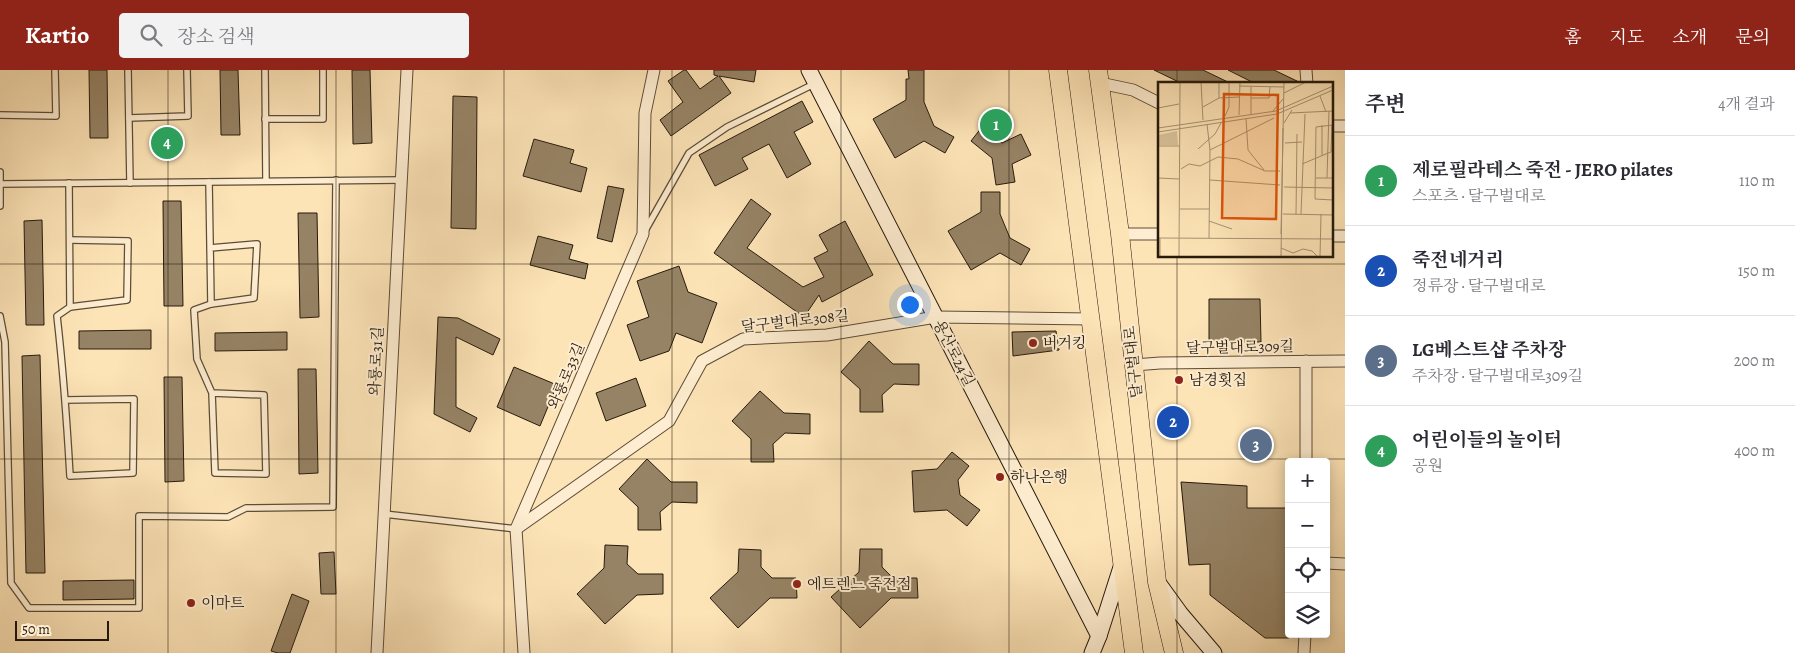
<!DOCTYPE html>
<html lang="ko">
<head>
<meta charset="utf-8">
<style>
  body { margin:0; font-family:Alegreya,"Noto Serif KR",serif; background:#f2f2f3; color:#2b2b33 }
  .controls { position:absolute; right:15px; bottom:15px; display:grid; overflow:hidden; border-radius:5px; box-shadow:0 2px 12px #0003 }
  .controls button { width:45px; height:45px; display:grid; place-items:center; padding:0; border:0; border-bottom:1px solid #e1e1e2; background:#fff; color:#2b2b33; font:25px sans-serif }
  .scale { position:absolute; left:15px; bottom:12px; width:94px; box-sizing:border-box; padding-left:5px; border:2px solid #271a0d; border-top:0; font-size:14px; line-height:18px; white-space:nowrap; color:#271a0d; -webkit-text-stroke:4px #feedd0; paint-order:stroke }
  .you { position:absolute; left:909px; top:234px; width:18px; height:18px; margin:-12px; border:4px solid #fff; border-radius:50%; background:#1a73e8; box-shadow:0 0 0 8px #1a73e833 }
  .badge { display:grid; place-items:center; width:32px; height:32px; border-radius:50%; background:#8f2418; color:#fff; font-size:16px; font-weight:700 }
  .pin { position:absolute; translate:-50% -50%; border:2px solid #fff; box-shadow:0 1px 5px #0006 }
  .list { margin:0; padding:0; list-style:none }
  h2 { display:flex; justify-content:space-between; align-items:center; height:65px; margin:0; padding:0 20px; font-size:21px }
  h2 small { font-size:16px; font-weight:400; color:#7c7c81 }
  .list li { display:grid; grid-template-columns:32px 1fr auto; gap:15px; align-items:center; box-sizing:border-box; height:90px; padding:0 20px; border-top:1px solid #e1e1e2 }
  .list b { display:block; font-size:19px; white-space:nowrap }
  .list p { margin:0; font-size:16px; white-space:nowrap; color:#7c7c81 }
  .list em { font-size:16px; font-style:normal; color:#7c7c81 }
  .icon { flex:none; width:28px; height:28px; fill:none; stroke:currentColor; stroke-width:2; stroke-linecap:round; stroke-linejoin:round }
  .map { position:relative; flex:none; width:1345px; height:583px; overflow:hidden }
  header { display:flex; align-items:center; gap:30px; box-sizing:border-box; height:70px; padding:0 25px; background:#8f2418; color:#fff }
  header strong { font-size:24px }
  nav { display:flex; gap:28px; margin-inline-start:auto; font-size:18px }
  .search { width:350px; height:45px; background:#f2f2f3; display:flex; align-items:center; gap:12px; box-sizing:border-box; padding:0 18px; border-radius:5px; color:#7c7c81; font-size:19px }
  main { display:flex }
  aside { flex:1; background:#fff }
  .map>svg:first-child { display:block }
</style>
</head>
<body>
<header>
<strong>Kartio</strong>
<div class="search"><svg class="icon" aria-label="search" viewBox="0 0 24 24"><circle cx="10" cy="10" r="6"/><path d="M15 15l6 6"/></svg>장소 검색</div>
<nav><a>홈</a><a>지도</a><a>소개</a><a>문의</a></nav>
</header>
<main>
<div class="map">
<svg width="1345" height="583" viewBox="0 0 1345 583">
  <rect width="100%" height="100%" fill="#fde4b7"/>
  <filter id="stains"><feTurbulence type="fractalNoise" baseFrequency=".004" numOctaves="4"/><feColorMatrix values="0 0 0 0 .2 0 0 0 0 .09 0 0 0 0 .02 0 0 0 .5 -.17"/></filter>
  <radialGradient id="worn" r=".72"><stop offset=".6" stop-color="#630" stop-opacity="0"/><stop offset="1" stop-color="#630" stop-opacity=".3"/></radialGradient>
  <!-- building -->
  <g fill="#968365" stroke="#271a0d">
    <path d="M89,0H107L108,68H90Z"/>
    <path d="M220,0H238L240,65H221Z"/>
    <path d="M352,0H370L372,73L353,74Z"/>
    <path d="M684,0H686L700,19L718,6L714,5V0H756L754,12L719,6L731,23L671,66L660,50L683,32L668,11Z"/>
    <path d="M908,0H924V32L934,56L954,67L945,83L924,71L895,88L873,49L906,30V9H909Z"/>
    <path d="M1154,0H1203L1232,14H1183Z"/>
    <path d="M1228,0H1274L1299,12V14H1256Z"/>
    <path d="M453,26L477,27L476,159L451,158Z"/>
    <path d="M802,31L813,52L794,62L811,94L787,108L769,74L742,88L748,99L715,116L699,85Z"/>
    <path d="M982,57L1002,73L1021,64L1031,85L1012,94L1015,112L996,115L992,88L971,71Z"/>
    <path d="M534,69L574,80L570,93L587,98L581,122L523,106Z"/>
    <path d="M608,116L624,119L612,172L597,168Z"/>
    <path d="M981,122H1000V144L1010,168L1030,179L1021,195L1000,183L971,200L948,161L981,142Z"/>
    <path d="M751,129L771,144L747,178L803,217L824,207L814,188L828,181L819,165L845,151L873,205L822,232L819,225L804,247L714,183Z"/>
    <path d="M163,131H181L183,236H164Z"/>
    <path d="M298,143H317L319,247L300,248Z"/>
    <path d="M42,150L44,255H26L24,151Z"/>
    <path d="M538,166L573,175L569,189L588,194L585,209L530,195Z"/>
    <path d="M679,196L688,222L717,233L702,273L676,263L669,281L640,291L627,255L649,247L637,211Z"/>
    <path d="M1209,229H1260L1261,272L1209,271Z"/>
    <path d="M438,247L458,248L500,269L493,285L456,267V337L477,348L470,362L434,344Z"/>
    <path d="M151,260V279H79V261Z"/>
    <path d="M1056,261L1059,280L1013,286L1012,262Z"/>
    <path d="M287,262V280L215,281V263Z"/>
    <path d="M869,271L893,294H919V315L894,314L882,325L883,342H860V319L841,302Z"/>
    <path d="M40,285L45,503H26L22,286Z"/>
    <path d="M514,297L557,315L540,356L497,337Z"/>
    <path d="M298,299H316L318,403L299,404Z"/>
    <path d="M164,307H182L184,411L165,412Z"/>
    <path d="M636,308L646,336L606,351L596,323Z"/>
    <path d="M760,321L784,343L810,344V364L785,363L773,374L774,392H751V369L732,351Z"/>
    <path d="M952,382L969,396L958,410L960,425L980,440L967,456L947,440L914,442L912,401L937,399Z"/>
    <path d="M647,389L671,412H697V433L672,432L660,442L661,460H638V437L619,419Z"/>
    <path d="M1181,412L1247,416V438H1287L1289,568H1265L1210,525V494L1189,495Z"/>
    <path d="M605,475L628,476L627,494L638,504H663V524L637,525L605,554L577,524L604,498Z"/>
    <path d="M739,479L761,480V497L772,508H796L797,528H770L738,558L710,528L738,502Z"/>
    <path d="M860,479H882V497L893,508H917L918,528H891L860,558L831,527L859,502Z"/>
    <path d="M334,482L336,524H321L319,483Z"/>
    <path d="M134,510V529L63,530V511Z"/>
    <path d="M292,524L309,531L290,583H278L271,581Z"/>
  </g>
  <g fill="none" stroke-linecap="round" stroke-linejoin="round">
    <defs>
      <g id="lane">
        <path d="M128,0L130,113"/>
        <path d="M265,0L266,111"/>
        <path d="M0,45L56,46L55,0"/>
        <path d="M129,48L188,46L187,0"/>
        <path d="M265,49H323V0"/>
        <path d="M0,102V136"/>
        <path d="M209,112L211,234L254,228L257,174L210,178"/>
        <path d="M0,114L401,110"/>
        <path d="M646,159L689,83L727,57L814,14"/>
        <path d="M70,170L128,171L127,230L70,237"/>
        <path d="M211,234L194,240L197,289L212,323L215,403L266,404L264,325L212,323"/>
        <path d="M0,246L5,272L11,513L29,538H139V446L228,447L246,438L333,437L336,110"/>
        <path d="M65,330L134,329L133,403L70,406C67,353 63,299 57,246L70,237L69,113"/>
        <path d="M384,444L516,459"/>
      </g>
      <g id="street">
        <path d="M1306,0L1307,14"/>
        <path d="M1100,13L1133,20L1159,33"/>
        <path d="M1331,56H1345"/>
        <path d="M1120,164H1159"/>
        <path d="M1331,166H1345"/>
        <path d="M1134,295L1160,293L1345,291"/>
        <path d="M1306,392V291"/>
        <path d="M516,459L669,351L702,291L743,269L827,265L936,247L1091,249"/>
        <path d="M1326,493L1345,494"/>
        <path d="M377,583L407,0"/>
        <path d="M524,583L516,459L643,164L645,43L654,0"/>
        <path d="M1304,583L1305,564"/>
      </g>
      <g id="secondary">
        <path d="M809,0L1099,566"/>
        <path d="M1159,514L1180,543L1214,583"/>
        <path d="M1092,583L1099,566L1122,494"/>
      </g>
      <g id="primary">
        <path d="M1058,0L1134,583"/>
        <path d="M1098,0L1120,164L1157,512L1174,583"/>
      </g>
    </defs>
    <!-- lane casing -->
    <use href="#lane" stroke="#5c4c38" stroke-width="8"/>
    <!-- street casing -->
    <use href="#street" stroke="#5c4c38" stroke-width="13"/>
    <!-- secondary casing -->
    <use href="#secondary" stroke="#271a0d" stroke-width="17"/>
    <!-- primary casing -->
    <use href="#primary" stroke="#271a0d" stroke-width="19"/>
    <!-- lane -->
    <use href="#lane" stroke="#feedd0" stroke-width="5.5"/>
    <!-- street -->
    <use href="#street" stroke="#feedd0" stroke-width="11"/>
    <!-- secondary -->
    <use href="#secondary" stroke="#feedd0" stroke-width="15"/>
    <!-- primary -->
    <use href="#primary" stroke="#fde4b7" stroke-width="18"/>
  </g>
  <!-- grid -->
  <path fill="none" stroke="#271a0d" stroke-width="1" stroke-opacity="0.55" d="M168,0V583M336,0V583M504,0V583M672,0V583M841,0V583M1009,0V583M1177,0V14M1177,186V583M0,194H1345M0,389H1345"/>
  <!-- markers -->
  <g fill="#8f2418" stroke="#feedd0" stroke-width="2">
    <circle cx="1033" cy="273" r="5"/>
    <circle cx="1179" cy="310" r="5"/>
    <circle cx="1000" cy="407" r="5"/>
    <circle cx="797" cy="514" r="5"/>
    <circle cx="191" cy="533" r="5"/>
  </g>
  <g text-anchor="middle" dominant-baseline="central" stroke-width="4" stroke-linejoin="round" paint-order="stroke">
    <!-- street labels -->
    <g font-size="15" fill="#271a0d" stroke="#feedd0">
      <text transform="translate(795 251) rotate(-6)">달구벌대로308길</text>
      <text transform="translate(1240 277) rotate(-1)">달구벌대로309길</text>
      <text transform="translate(954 283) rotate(63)">용산로24길</text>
      <text transform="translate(376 291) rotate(-87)">와룡로31길</text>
      <text transform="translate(1133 292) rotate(-96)">달구벌대로</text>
      <text transform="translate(566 306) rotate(-67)">와룡로33길</text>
    </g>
    <!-- poi labels -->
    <g font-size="15" fill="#271a0d" stroke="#feedd0" text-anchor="start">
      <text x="1043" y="273">버거킹</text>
      <text x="1189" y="310">남경횟집</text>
      <text x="1010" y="407">하나은행</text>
      <text x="807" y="514">에트렌느 죽전점</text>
      <text x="201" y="533">이마트</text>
    </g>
  </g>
  <!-- overview -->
  <g transform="translate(1158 12)">
    <rect width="175" height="175" fill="#fde4b7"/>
    <path d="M19,49L20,63H0V53Z" fill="#d9c29a"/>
    <path fill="none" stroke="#a79373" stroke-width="1" d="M43,0L45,38M81,4L126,5M126,11L148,0M162,14L168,30M61,16V0M93,16H111L112,5M45,25L61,16L81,15M0,26L21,22M115,29L125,17M132,31L175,29M93,32V5M81,33L82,0M67,34L71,25V0M88,36L90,68L106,88M126,41L134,28M49,42L52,68L51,156M175,43L158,45L157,117L175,118M0,46L118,29L175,4M0,50L119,32L175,8M127,61L144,60M0,64H21M40,67L57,52L63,41M52,68L116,36M173,69L174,43M164,73V43M144,82L175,69M23,87L31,82L42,84L60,75L80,77L107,89H122M0,96L21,97M158,96H175M169,96L171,29M52,98L122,103M126,105L175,106M22,127H51M125,132L175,133M138,132L139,52M143,132L147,32M51,139L74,147M123,152L126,0M0,156L175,157M2,156V175M123,166L135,171L145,167L154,169L160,175M21,175L22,0M123,175L125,46M162,175L163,132"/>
    <path fill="#de560c" fill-opacity="0.15" stroke="#de560c" stroke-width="2.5" d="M66,12L120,13L118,137L64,136Z"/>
    <rect width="175" height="175" fill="none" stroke="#271a0d" stroke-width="2.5"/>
  </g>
  <rect width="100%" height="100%" filter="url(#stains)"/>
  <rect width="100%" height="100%" fill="url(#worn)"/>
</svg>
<div class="controls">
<button>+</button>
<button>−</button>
<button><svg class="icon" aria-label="locate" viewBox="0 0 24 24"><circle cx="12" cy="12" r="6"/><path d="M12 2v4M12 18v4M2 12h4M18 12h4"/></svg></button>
<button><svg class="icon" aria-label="layers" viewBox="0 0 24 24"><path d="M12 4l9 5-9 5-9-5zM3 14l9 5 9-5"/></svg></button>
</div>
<div class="scale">50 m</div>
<div class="you"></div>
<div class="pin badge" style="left:996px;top:55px;background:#2e9e5b">1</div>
<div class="pin badge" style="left:1173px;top:352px;background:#1a4fb4">2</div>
<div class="pin badge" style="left:1256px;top:375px;background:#5c6f8a">3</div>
<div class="pin badge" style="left:167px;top:73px;background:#2e9e5b">4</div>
</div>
<aside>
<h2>주변<small>4개 결과</small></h2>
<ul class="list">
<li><span class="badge" style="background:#2e9e5b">1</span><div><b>제로필라테스 죽전 - JERO pilates</b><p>스포츠 · 달구벌대로</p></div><em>110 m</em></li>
<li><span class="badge" style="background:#1a4fb4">2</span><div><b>죽전네거리</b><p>정류장 · 달구벌대로</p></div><em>150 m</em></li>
<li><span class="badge" style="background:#5c6f8a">3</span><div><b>LG베스트샵 주차장</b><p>주차장 · 달구벌대로309길</p></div><em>200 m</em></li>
<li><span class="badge" style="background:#2e9e5b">4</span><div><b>어린이들의 놀이터</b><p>공원</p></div><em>400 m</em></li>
</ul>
</aside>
</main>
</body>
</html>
